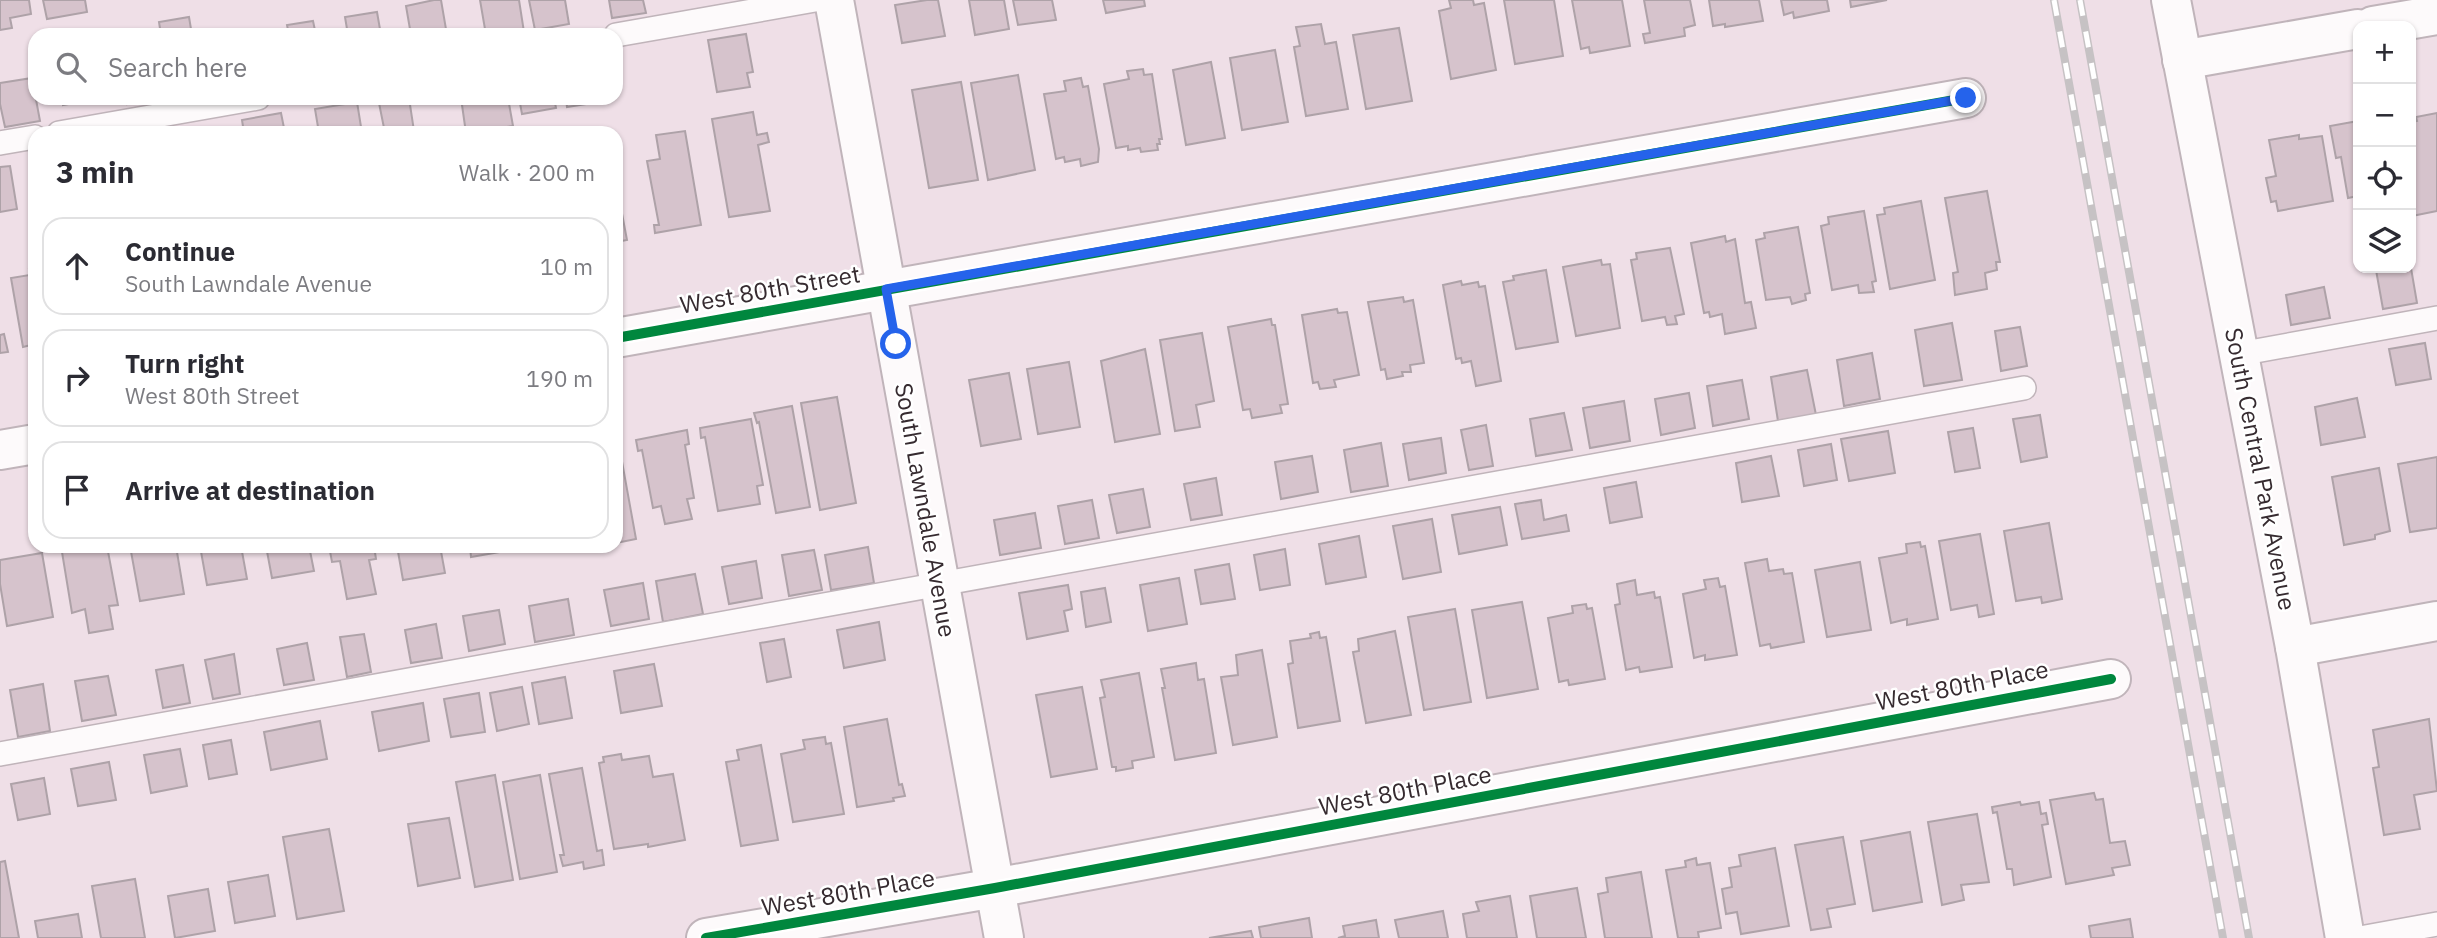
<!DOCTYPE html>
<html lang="en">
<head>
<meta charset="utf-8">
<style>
  body { margin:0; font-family:"IBM Plex Sans",sans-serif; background:#f2f2f3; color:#2b2b33 }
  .controls { position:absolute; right:21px; top:21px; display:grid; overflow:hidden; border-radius:14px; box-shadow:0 2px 5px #0004 }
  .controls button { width:63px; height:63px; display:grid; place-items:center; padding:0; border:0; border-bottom:2px solid #e1e1e2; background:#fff; color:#2b2b33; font:35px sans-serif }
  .stop { position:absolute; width:21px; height:21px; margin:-16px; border:5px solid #2563eb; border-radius:50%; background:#fff }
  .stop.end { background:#2563eb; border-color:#fff; box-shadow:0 2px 7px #0008 }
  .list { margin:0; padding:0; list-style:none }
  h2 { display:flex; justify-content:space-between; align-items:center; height:91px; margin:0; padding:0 28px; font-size:30px }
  h2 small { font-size:23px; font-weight:400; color:#7c7c81 }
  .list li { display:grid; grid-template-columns:46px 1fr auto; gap:21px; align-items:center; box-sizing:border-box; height:98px; margin:0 14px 14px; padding:0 14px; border:2px solid #e1e1e2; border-radius:21px }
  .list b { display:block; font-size:26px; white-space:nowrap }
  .list p { margin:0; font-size:23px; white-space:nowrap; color:#7c7c81 }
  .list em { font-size:23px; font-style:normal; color:#7c7c81 }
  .icon { flex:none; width:38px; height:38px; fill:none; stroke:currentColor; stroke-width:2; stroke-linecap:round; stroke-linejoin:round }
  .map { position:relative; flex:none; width:2437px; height:938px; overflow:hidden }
  .search { position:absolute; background:#fff; box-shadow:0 2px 5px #0004; left:28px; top:28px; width:595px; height:77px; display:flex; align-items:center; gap:18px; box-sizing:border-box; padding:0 24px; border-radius:21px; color:#7c7c81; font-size:26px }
  .panel { position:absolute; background:#fff; box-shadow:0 2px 5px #0004; left:28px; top:126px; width:595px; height:427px; border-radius:21px }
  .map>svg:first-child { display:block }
</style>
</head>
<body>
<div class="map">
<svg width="2437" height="938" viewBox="0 0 2437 938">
  <rect width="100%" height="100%" fill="#efdfe7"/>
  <!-- building -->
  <g fill="#d6c3cc" stroke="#aea2a8" stroke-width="2">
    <path d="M0,0H29L31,14L10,18L12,28L0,30Z"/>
    <path d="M43,0H85L87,12L47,19Z"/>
    <path d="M434,0H441L447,35H411L406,6Z"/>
    <path d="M480,0H519L524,32L486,35Z"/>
    <path d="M529,0H565L569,24L535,30Z"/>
    <path d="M609,0H643L646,13L612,18Z"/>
    <path d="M927,0H938L945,36L902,43L895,5Z"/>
    <path d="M969,0H1004L1009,29L975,35Z"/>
    <path d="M1013,0H1052L1056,20L1018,25Z"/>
    <path d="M1103,0H1144L1145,6L1106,13Z"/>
    <path d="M1449,0H1473L1474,5L1484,3L1496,70L1451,79L1439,11L1451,8Z"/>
    <path d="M1504,0H1554L1563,56L1515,64Z"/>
    <path d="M1572,0H1622L1630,46L1590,53L1589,47L1581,49Z"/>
    <path d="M1644,0H1690L1695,25L1684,28L1685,36L1645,43L1643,34L1650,33Z"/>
    <path d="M1709,0H1759L1763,21L1725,27V24L1713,26Z"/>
    <path d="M1781,0H1827L1829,11L1794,18L1793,12L1784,15Z"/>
    <path d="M1850,0H1887L1851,7Z"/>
    <path d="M377,12L381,35H348L345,17Z"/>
    <path d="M189,17L192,35H161L159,22Z"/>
    <path d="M313,21L316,35H289L287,25Z"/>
    <path d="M1321,24L1325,44L1336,42L1348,109L1306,116L1294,47L1300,46L1296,27Z"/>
    <path d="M1399,28L1412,101L1366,109L1353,35Z"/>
    <path d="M746,34L753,72L747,73L750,87L717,92L708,40Z"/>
    <path d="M1275,50L1288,122L1242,130L1230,58Z"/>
    <path d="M1211,62L1225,138L1186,145L1173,70Z"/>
    <path d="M1143,69L1144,75L1152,74L1162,139H1159L1160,144H1157L1158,150L1141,152L1140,148L1128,150V146L1116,148L1104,84L1129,79L1127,71Z"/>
    <path d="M1018,75L1035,170L988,180L971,83Z"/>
    <path d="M32,78L40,121L5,127L0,104V83Z"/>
    <path d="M1081,78L1083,87L1088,86L1099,149L1098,162L1081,166L1080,159L1065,162L1064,157L1056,159L1044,94L1066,91L1064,81Z"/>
    <path d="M961,82L978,180L929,188L912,90Z"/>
    <path d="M62,98H100L63,105Z"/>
    <path d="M126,98H160L161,99L127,104Z"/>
    <path d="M378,98H409L414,131L385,133Z"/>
    <path d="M461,98H508L513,126L466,133Z"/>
    <path d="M519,98H554L556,108L522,114Z"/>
    <path d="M566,98H598L599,102L567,107Z"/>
    <path d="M357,102L362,133H319L315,109Z"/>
    <path d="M753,112L757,135L767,133L769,142L758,145L770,211L729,217L712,119Z"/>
    <path d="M281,113L285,133H244L242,120Z"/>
    <path d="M2437,113V211L2412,216L2411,122L2417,121L2416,117Z"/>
    <path d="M2358,121V196L2348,198L2341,157L2336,158L2330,126Z"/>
    <path d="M685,131L701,225L655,233L654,225H659L647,161L660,159L656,135Z"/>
    <path d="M2299,135V139L2322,136L2333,201L2278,211L2276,201L2271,202L2266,178L2276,176L2269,140Z"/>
    <path d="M10,166L17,209L0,212V167Z"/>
    <path d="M616,182L627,240L616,242Z"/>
    <path d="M1987,191L2000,262H1996L1997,270L1985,273L1987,289L1955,295L1953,273L1958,272L1945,198Z"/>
    <path d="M1921,201L1935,280L1890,289L1877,215L1885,214L1884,208Z"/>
    <path d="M1864,211L1876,281L1872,282L1874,292L1859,293L1858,285L1832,290L1821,226L1829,224L1828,217Z"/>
    <path d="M1798,227L1810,293L1805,294L1806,300L1792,304L1790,297L1766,300L1756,240L1765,238L1764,233Z"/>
    <path d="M1725,236L1726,242L1735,239L1745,303L1751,302L1756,328L1725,334L1722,314L1710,317L1709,312L1704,313L1691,243Z"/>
    <path d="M1670,248L1684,314L1675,316L1677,324L1667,325L1665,317L1642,321L1631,260L1637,259L1636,253Z"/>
    <path d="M1601,260L1602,265L1610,264L1620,328L1576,336L1563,267Z"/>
    <path d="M35,268V344L23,347L11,278L30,275L29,269Z"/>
    <path d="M2388,268H2411L2417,303L2383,309L2376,270Z"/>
    <path d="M1546,270L1558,342L1516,349L1503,282L1514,280L1513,276Z"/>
    <path d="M1461,281L1462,285L1478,282L1479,287L1485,286L1501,381L1476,386L1471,361L1462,363L1461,358L1456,359L1443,285Z"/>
    <path d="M2324,287L2330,318L2291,325L2286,295Z"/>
    <path d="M1403,297L1404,302L1413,300L1424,363L1410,365L1411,372H1402L1403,376L1387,379L1385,369L1381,370L1368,302Z"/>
    <path d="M1337,309L1338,313L1347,312L1359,375L1334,380L1336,387L1320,389L1318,382L1313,383L1302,315Z"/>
    <path d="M1271,319L1272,325H1275L1288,404L1280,405L1282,413L1252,418L1250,409L1243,410L1228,327Z"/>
    <path d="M1952,323L1962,380L1924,386L1915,330Z"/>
    <path d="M2020,327L2027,366L2001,371L1995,331Z"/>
    <path d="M1202,333L1214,401L1196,405L1200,427L1175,431L1160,340Z"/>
    <path d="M4,334L8,352L0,353V335Z"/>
    <path d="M2425,343L2431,379L2396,385L2389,349Z"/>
    <path d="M1145,349L1160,434L1115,442L1101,361Z"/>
    <path d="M1872,353L1880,399L1844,406L1837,360Z"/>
    <path d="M1069,362L1080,427L1038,434L1027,369Z"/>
    <path d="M1807,370L1816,415L1778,421L1771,377Z"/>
    <path d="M1009,373L1021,439L981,446L969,380Z"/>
    <path d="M1742,380L1749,419L1713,426L1707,386Z"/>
    <path d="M1689,393L1695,428L1661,435L1655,399Z"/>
    <path d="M837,397L856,503L820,510L801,403Z"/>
    <path d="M2357,398L2365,437L2321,445L2315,407Z"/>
    <path d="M1624,401L1630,441L1590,448L1583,408Z"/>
    <path d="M792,406L810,507L776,513L759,422L757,423L754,413Z"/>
    <path d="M1564,413L1572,450L1536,456L1530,419Z"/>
    <path d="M2040,415L2047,457L2021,462L2013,419Z"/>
    <path d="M751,419L763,485L757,486L760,504L718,511L705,437L701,438L700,428Z"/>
    <path d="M1486,425L1493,466L1469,470L1461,430Z"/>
    <path d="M1973,428L1980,468L1955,472L1948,432Z"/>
    <path d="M687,430L689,444L685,445L694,498L687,499L692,519L665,524L661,506L653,508L642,450L638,451L636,440Z"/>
    <path d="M1888,431L1895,473L1849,481L1841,439Z"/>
    <path d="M1441,438L1446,473L1409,480L1403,444Z"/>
    <path d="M1381,443L1388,486L1351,492L1344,450Z"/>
    <path d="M1831,444L1837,480L1804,486L1798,450Z"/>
    <path d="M616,445H619L636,539L616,543Z"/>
    <path d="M1312,456L1318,492L1281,499L1275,462Z"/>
    <path d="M1771,456L1779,496L1742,502L1736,463Z"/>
    <path d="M2437,457V528L2410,532L2398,464Z"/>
    <path d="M2379,468L2390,531L2375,535V539L2344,545L2332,477Z"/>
    <path d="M1216,478L1222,515L1191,520L1184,484Z"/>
    <path d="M1636,482L1642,517L1610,523L1604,488Z"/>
    <path d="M1143,489L1150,527L1117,533L1109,495Z"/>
    <path d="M1092,500L1099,538L1065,544L1058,506Z"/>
    <path d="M1541,500L1544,520L1566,515L1569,531L1522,539L1515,504Z"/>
    <path d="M1500,507L1507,545L1459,554L1452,515Z"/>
    <path d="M1035,513L1041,548L1000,555L994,520Z"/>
    <path d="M1432,519L1441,572L1403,579L1393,526Z"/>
    <path d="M2049,523L2062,599L2042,603L2041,597L2016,601L2004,531Z"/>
    <path d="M1980,534L1994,614L1979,617L1977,605L1951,610L1939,541Z"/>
    <path d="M1359,536L1366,577L1326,584L1319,544Z"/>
    <path d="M1920,542L1921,547L1925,546L1938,619L1907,625V619L1891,623L1879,558L1907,553L1906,544Z"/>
    <path d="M61,546H107L118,605L109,606L113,629L89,633L85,609L72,613Z"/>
    <path d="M130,546H176L184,594L140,601Z"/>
    <path d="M200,546H241L247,579L207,585Z"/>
    <path d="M266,546H309L314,571L272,578Z"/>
    <path d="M329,546H374L376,559L369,560L376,594L347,599L340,561L332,562Z"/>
    <path d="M397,546H440L445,573L403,580Z"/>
    <path d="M470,546H499L500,552L471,557Z"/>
    <path d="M539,546H560V548L540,551Z"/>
    <path d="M868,547L874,583L831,590L825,555Z"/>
    <path d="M1285,549L1290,585L1260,590L1254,555Z"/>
    <path d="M814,550L822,590L789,596L782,555Z"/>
    <path d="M42,553L53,617L7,626L0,584V560Z"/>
    <path d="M1767,559L1769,571L1783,569L1784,574L1792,573L1804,642L1771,648L1770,644L1760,646L1745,563Z"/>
    <path d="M756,561L762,598L729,604L722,567Z"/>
    <path d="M1860,562L1871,630L1827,637L1815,570Z"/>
    <path d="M1229,564L1235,599L1201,604L1195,570Z"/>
    <path d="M695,574L703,614L663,622L656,581Z"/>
    <path d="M1179,578L1187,624L1148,631L1140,585Z"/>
    <path d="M1718,578L1720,587L1725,586L1737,655L1705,660V655L1694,658L1683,594L1706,589L1704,580Z"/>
    <path d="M1635,580L1637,595L1654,592L1655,598L1660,597L1672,667L1640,672L1639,667L1626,670L1615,605L1620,604L1617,584Z"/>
    <path d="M643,583L649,619L611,626L604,590Z"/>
    <path d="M1068,585L1072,609L1064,611L1068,631L1027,639L1019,593Z"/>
    <path d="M1105,588L1111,622L1086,627L1081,592Z"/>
    <path d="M568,599L574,635L535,642L529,606Z"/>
    <path d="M1522,602L1538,689L1487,698L1472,610Z"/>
    <path d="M1586,604L1587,609L1592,608L1605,679L1569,685L1568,680L1559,682L1548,618L1573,613L1572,606Z"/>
    <path d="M1455,609L1471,702L1424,710L1408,617Z"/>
    <path d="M499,610L505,644L469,651L463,616Z"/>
    <path d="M879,622L885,660L844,668L837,630Z"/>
    <path d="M436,624L442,658L411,663L405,630Z"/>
    <path d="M1395,631L1411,715L1366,723L1353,652L1359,651L1358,639Z"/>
    <path d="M1319,632L1320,638L1326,637L1340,721L1298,728L1288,664L1293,663L1290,641L1311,638L1310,634Z"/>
    <path d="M364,634L371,672L347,677L340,637Z"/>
    <path d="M784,639L791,677L767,682L760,643Z"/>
    <path d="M307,643L314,680L284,685L277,649Z"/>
    <path d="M1262,650L1277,737L1233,745L1221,677L1238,675L1236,655Z"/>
    <path d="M234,654L240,694L213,699L205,660Z"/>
    <path d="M1196,663L1198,680L1204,679L1216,753L1175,760L1162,688H1165L1161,669Z"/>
    <path d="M654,664L662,706L621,713L614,671Z"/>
    <path d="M183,665L190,703L163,708L156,670Z"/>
    <path d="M1139,673L1154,757L1132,761L1133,768L1116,771V767H1112L1100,698L1105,697L1101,680Z"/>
    <path d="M108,676L116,715L82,721L75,681Z"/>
    <path d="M565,677L572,718L539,724L532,683Z"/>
    <path d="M43,684L50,731L18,737L10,690Z"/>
    <path d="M522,687L529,724L497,731L490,693Z"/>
    <path d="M1082,687L1097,769L1051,777L1036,695Z"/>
    <path d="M479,693L485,732L451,737L444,699Z"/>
    <path d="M423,703L429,741L379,751L372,712Z"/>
    <path d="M887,719L899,785L902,784L905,796L893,798L894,801L857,807L844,727Z"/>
    <path d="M2429,719L2437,791L2414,795L2420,829L2384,835L2373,768L2379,767L2373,730Z"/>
    <path d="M320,721L327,759L271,770L264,732Z"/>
    <path d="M825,737L826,744L831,743L844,814L793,822L781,754L805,749L803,740Z"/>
    <path d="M231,740L237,774L209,779L203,745Z"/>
    <path d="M761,745L778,840L741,846L726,762L739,760L737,750Z"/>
    <path d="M180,749L187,786L151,793L144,755Z"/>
    <path d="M621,754L622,760L649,756L653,777L673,774L685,840L648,847V844L614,849L599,763L604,762L603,757Z"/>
    <path d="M109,762L116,800L78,806L71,769Z"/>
    <path d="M582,768L597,851L602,850L604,865L584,869L583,862L563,866L560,855H564L549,774Z"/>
    <path d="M495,775L513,880L475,887L456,782Z"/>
    <path d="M540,775L557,872L520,879L503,782Z"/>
    <path d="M44,778L50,814L18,820L11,784Z"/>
    <path d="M2094,793L2096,800L2103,799L2110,843L2125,841L2130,865L2112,868L2114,875L2066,884L2050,800Z"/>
    <path d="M2020,802L2021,805L2039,802L2041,814L2046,813L2048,824L2042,825L2051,877L2014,885L2012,869H2007L1997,812L1993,813L1992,807Z"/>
    <path d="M1977,814L1989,882L1961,885L1964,900L1942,905L1928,822Z"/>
    <path d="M449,818L460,878L418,886L408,824Z"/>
    <path d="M329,829L344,911L297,919L283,837Z"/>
    <path d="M1910,832L1922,902L1873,911L1861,841Z"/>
    <path d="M1843,837L1855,904L1827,909L1831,927L1811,930L1795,845Z"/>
    <path d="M1775,848L1789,926L1741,934L1737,912L1726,914L1722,889L1732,887L1729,868L1741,866L1739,855Z"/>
    <path d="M1696,858L1697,865L1710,863L1721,928L1698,932L1699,938H1678L1666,870L1686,867L1685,861Z"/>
    <path d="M5,861L19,938H0V862Z"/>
    <path d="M1641,872L1652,938H1605L1598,894L1608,892L1606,878Z"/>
    <path d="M268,875L275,916L235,923L228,882Z"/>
    <path d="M135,879L145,938H101L92,886Z"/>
    <path d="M1577,888L1586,938H1537L1530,896Z"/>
    <path d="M208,889L215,931L175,938L168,896Z"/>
    <path d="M1510,896L1517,938H1467L1463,914L1479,911L1476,902Z"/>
    <path d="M1443,911L1448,938H1399L1395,920Z"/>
    <path d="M78,914L82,938H38L35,921Z"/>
    <path d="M1309,918L1312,938H1261L1259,927Z"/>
    <path d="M2130,919L2133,938H2091L2089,926Z"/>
    <path d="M1376,920L1379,938H1338L1345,936L1343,926Z"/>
    <path d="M1251,931L1253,938H1209Z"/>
  </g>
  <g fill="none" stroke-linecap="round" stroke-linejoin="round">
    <defs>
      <g id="service">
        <path d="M616,35L815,0"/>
        <path d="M59,133L258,98"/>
        <path d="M0,143L35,137"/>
        <path d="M2239,354L2437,318"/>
        <path d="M0,754L2024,388"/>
        <path d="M2360,938L2437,924"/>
      </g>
      <g id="minor">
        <path d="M834,0L1004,938"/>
        <path d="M2171,0L2295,647L2345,938"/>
        <path d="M2373,26L2437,15"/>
        <path d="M2182,60L2358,29"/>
        <path d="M616,338L1966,98"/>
        <path d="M0,450L35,444"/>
        <path d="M2295,647L2437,621"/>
        <path d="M706,938L995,888L2111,679"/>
      </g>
    </defs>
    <!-- service casing -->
    <use href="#service" stroke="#c0b4ba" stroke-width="26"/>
    <!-- minor casing -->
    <use href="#minor" stroke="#c0b4ba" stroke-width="42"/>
    <!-- service -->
    <use href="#service" stroke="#fdfafb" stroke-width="23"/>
    <!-- minor -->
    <use href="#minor" stroke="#fdfafb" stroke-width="38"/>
    <defs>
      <g id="rail">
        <path d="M2054,0L2223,938"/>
        <path d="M2080,0L2249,938"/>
      </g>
    </defs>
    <!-- rail casing -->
    <use href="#rail" stroke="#c6c2c4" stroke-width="8"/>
    <!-- rail -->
    <use href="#rail" stroke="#fff" stroke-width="5" stroke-dasharray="16" stroke-linecap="butt"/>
    <defs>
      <g id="cycleway">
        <path d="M616,338L1966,98"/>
        <path d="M706,938L995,888L2111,679"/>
      </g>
    </defs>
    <!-- cycleway casing -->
    <use href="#cycleway" stroke="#fff" stroke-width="15"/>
    <!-- cycleway -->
    <use href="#cycleway" stroke="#00873e" stroke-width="10"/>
  </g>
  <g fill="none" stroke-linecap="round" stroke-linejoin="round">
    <!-- route -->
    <path stroke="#2563eb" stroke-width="9" d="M896,344L886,289L1966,98"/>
  </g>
  <g text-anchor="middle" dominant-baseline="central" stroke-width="5" stroke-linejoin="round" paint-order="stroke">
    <!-- street labels -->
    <g font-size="24" fill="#362b30" stroke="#fff">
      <text transform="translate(770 289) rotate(-10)">West 80th Street</text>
      <text transform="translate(2261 469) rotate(79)">South Central Park Avenue</text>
      <text transform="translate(926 510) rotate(80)">South Lawndale Avenue</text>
      <text transform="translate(1962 685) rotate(-11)">West 80th Place</text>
      <text transform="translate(1405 790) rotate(-11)">West 80th Place</text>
      <text transform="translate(848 892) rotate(-10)">West 80th Place</text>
    </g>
  </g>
</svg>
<div class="controls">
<button>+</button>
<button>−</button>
<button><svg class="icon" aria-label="locate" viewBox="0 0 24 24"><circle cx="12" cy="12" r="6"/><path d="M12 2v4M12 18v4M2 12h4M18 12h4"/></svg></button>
<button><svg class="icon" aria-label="layers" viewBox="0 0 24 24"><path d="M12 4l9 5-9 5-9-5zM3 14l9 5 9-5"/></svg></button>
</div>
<div class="stop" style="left:896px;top:344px"></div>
<div class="stop end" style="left:1966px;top:98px"></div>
<div class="search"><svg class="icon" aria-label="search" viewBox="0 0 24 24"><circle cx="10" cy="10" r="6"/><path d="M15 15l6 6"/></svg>Search here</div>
<section class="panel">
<h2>3 min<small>Walk · 200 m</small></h2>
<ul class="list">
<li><svg class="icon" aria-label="ahead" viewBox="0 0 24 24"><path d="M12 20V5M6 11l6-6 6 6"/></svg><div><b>Continue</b><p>South Lawndale Avenue</p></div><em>10 m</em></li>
<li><svg class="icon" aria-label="right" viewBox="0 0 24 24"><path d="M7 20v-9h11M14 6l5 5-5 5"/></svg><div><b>Turn right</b><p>West 80th Street</p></div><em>190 m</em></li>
<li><svg class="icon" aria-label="arrive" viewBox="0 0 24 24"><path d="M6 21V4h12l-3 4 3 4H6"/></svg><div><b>Arrive at destination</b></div></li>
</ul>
</section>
</div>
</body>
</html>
